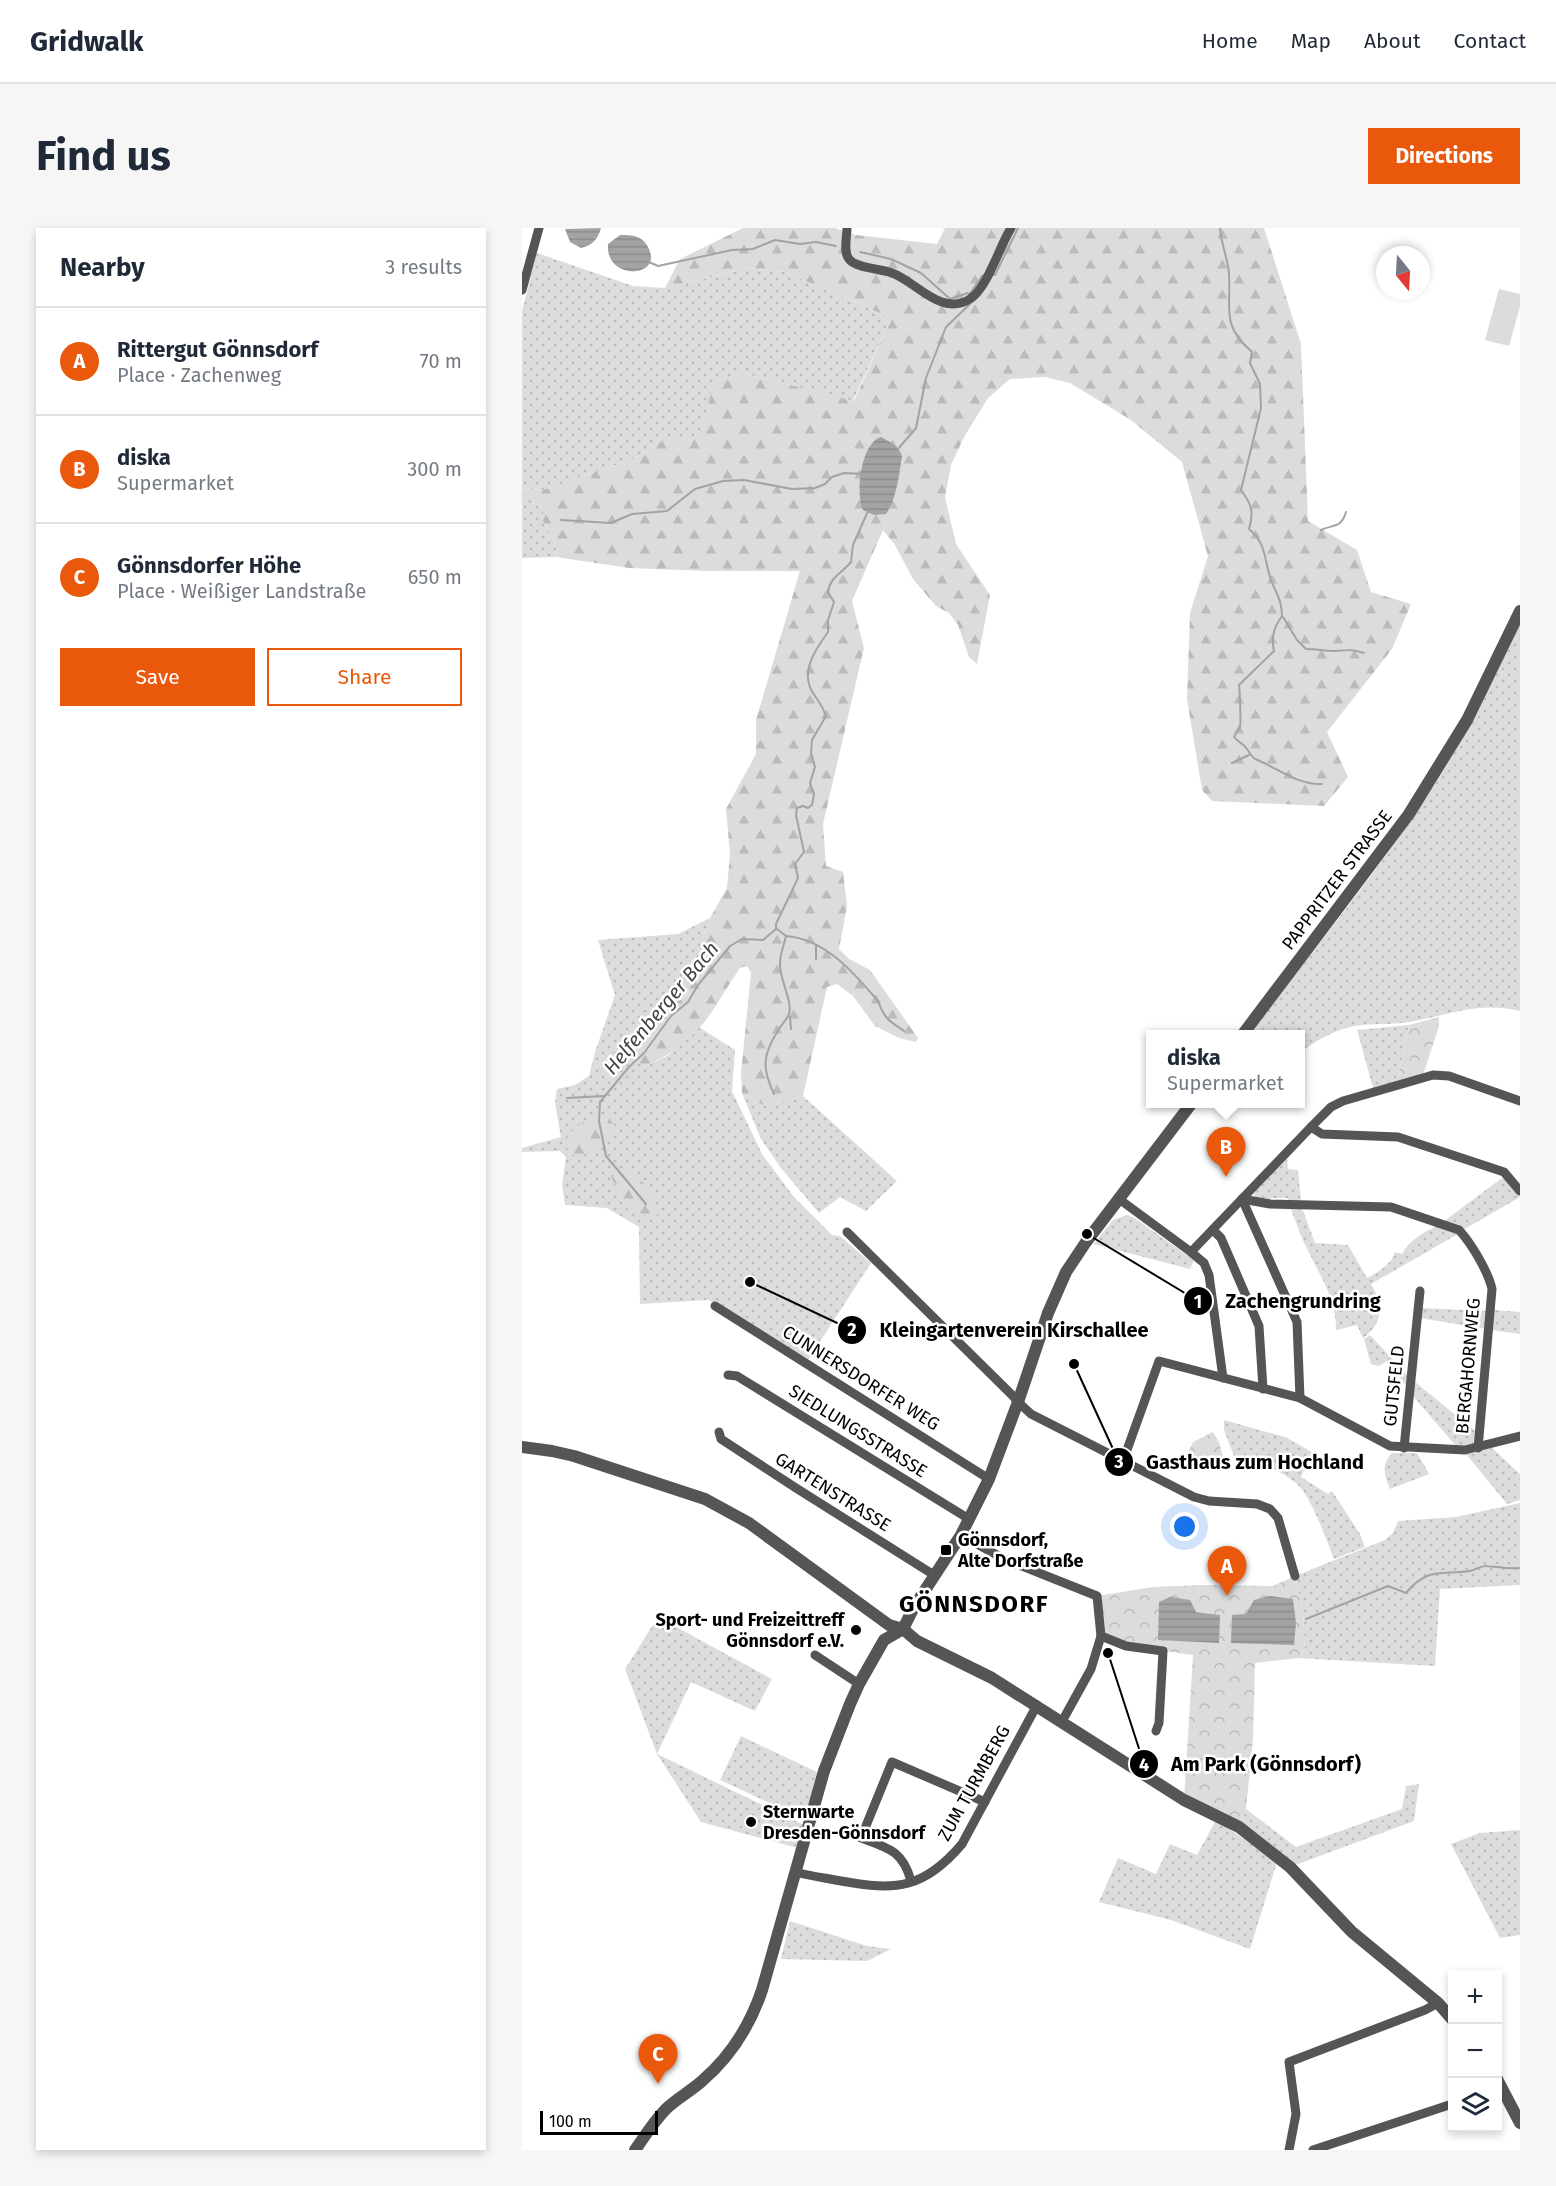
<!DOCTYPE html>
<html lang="en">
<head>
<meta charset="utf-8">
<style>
  body { margin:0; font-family:"Fira Sans",sans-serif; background:#f6f6f7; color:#1f2937 }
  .controls { position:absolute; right:18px; bottom:18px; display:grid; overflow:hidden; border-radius:0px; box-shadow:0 3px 9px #0003 }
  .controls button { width:54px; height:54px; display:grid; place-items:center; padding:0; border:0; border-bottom:2px solid #e0e1e3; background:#fff; color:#1f2937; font:30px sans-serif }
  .compass { position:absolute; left:854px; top:18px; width:54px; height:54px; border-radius:50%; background:#fff; box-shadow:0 3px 9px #0003; rotate:162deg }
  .scale { position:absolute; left:18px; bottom:15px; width:118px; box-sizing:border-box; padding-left:6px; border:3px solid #000; border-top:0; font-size:16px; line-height:21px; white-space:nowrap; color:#000; -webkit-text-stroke:4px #fff; paint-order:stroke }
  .you { position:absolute; left:663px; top:1299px; width:21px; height:21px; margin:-15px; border:4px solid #fff; border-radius:50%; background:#1a73e8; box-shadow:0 0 0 9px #1a73e833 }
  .badge { display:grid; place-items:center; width:39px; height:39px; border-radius:50%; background:#ea580c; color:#fff; font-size:20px; font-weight:700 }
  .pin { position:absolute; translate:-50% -50px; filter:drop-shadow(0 2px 3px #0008) }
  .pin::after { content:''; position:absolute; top:32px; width:21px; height:18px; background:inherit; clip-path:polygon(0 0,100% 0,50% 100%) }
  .popup { position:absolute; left:624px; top:802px; width:159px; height:78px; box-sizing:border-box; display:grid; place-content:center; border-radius:0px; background:#fff; filter:drop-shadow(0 2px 4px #0005); font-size:20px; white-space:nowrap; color:#747a83 }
  .popup b { font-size:22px; color:#1f2937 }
  .popup::after { content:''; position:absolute; left:50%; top:100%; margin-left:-12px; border:12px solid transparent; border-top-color:#fff }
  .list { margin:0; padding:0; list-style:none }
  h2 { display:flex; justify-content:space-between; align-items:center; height:78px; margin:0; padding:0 24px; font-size:26px }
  h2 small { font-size:20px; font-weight:400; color:#747a83 }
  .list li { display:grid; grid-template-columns:39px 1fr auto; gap:18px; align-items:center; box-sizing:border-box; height:108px; padding:0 24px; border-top:2px solid #e0e1e3 }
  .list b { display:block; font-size:22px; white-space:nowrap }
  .list p { margin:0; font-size:20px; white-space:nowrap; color:#747a83 }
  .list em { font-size:20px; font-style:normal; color:#747a83 }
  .actions { display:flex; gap:12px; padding:18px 24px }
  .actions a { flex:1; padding:14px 0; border:2px solid #ea580c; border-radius:0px; text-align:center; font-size:21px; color:#ea580c }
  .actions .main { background:#ea580c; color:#fff }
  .icon { flex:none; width:33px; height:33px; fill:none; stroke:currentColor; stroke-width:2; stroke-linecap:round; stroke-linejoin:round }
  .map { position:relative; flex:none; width:998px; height:1922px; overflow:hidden; border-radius:0px }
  header { display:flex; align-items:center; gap:36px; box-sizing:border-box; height:84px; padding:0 30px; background:#fff; border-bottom:2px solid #e0e1e3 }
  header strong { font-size:28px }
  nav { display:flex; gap:33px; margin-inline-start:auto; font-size:21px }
  .intro { display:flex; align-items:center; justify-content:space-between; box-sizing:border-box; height:144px; padding:0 36px }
  h1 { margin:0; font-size:42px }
  .button { padding:15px 27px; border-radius:0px; background:#ea580c; color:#fff; font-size:21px; font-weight:700 }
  main { display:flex; gap:36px; padding:0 36px }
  aside { flex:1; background:#fff; border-radius:0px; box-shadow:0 3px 9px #0003 }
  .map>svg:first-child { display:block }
</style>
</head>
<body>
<header>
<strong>Gridwalk</strong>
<nav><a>Home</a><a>Map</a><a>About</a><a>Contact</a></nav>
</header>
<div class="intro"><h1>Find us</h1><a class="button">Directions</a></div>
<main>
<aside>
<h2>Nearby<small>3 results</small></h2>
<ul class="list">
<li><span class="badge">A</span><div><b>Rittergut Gönnsdorf</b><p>Place · Zachenweg</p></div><em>70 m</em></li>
<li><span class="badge">B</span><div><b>diska</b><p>Supermarket</p></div><em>300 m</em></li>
<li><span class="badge">C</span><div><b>Gönnsdorfer Höhe</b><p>Place · Weißiger Landstraße</p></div><em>650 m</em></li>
</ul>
<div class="actions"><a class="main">Save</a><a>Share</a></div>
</aside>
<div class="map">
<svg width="998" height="1922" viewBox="0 0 998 1922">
  <defs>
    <pattern id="grass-dots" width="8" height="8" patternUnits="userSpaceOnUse" patternTransform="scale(1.5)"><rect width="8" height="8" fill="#dcdcdc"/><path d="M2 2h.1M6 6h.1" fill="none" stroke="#bbb" stroke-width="1.8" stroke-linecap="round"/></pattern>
    <pattern id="forest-firs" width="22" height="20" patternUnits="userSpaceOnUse" patternTransform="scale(1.5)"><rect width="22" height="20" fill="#dcdcdc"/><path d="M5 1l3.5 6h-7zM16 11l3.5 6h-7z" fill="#bbb"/></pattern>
    <pattern id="park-crowns" width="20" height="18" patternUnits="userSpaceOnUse" patternTransform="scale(1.5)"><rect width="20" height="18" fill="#dcdcdc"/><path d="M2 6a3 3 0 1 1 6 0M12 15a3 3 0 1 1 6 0" fill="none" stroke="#bbb"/></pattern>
    <pattern id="water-rules" width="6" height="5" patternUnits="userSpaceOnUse" patternTransform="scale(1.5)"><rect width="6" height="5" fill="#a3a3a3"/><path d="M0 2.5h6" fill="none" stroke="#8b8b8b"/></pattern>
  </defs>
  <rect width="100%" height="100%" fill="#fff"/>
  <!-- grass -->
  <g fill="url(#grass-dots)">
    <path d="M15,25L111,58L143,60L227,40L263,44L369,90L331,173L220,145L191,154L181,206L166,212H142L111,231L21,262L0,260V83Z"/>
    <path d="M0,273L21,278V293L35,317L34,329L0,330Z"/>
    <path d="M998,395V783C953,772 922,790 879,795C862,797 844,795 828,799C809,804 795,812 779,824V806H727C785,730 846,656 900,576C938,519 968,457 998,395Z"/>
    <path d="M188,690L171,739L159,764L143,778L124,838L145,828L177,799L213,822L210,863L240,926L272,969L310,1007L318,1008L349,1035L286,1132L198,1077L186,1072L118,1076L117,999L85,980L43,977L40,957L44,929L38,923L0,924V920L39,909L33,875L35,861L53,857L67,848L73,824L93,767L76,712L156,706Z"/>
    <path d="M887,797L875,853L851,860L835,802Z"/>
    <path d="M220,865L243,878L281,868L375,953L344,983L318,969L297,985L259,940L239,911Z"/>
    <path d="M765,931L766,941L776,942L779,974L768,973L765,970H749V974L733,970L732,965Z"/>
    <path d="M980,950L988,954L998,969L941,1002L921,994Z"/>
    <path d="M768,979L780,980L793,1015L826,1017L845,1050C856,1044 869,1037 873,1024L880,1026C888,1012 900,1005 915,998L936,1006L849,1056C861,1076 862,1095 841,1110L835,1097L814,1102C815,1069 793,1040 780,1010C776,1000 772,989 768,979Z"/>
    <path d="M605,987L611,989L672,1032L668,1041L572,1016L591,992Z"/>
    <path d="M900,1080L965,1083L964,1101L898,1090Z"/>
    <path d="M972,1082L998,1084V1106L970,1102Z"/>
    <path d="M848,1107L886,1148L885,1159L865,1133L857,1138L849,1136L842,1111Z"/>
    <path d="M892,1153L953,1203L951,1216L944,1218H934L890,1167Z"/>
    <path d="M702,1192L763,1209L790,1224L779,1249L806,1266L810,1263L838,1306L843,1319L812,1331C804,1311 790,1270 775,1256C756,1240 735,1234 712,1228L702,1202Z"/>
    <path d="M970,1220L998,1246V1272L985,1276L944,1226Z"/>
    <path d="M870,1225H895L907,1246L868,1261C862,1246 859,1237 870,1225Z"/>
    <path d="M998,1275V1357L918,1361L913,1438L777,1430L783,1421L781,1385L773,1348L863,1312L871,1305L876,1293L934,1289Z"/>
    <path d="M136,1389L250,1451L233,1483L169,1454L135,1526L282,1597L276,1620L179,1594L135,1526L103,1441Z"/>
    <path d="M219,1508L297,1545L284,1587L280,1590L198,1552Z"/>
    <path d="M897,1556L892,1593L768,1639L717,1599L724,1581L774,1619L880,1581L884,1558Z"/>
    <path d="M694,1592L755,1634L728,1721L649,1692L577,1674L596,1630L634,1646L648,1616L675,1627Z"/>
    <path d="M998,1602V1707L978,1710L929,1616L958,1605Z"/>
    <path d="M268,1693L345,1718L369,1721L345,1733L259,1731Z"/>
  </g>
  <!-- forest -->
  <g fill="url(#forest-firs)">
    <path d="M221,0H313L334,7L415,16L423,0H742L779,116L786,293L835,322L849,364L889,376L870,421L805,504L826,549L802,578L690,573L680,562L665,471L668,385L686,328L660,234L609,192L548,155L523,149L488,151L466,170L442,209L429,237L423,269L434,316L468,367L455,436L447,429L436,397L427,385L414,378L391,351L373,317L361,302L330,373L342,420L301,596L304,638L321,644L325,678L317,721L327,731L348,742L396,810L394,814L377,810L353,798L331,768L315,756L305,759L281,868L243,878L220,865L219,845L229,745L225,738L218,740C206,757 196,776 184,792C168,813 147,827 124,838L109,832L113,813L123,798L159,764L171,738L188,690L205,660L208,626L204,581L234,526V492L278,343H186L107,340L34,329L35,317L21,293V278L0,273V260L21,262L111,231L142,212H166L180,206L191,154L220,145L332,173L369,90L263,44L227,40L143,60L158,31Z"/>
    <path d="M84,886L98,905L66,926L50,927L40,914L59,895Z"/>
    <path d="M101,940L129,960L136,993L102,979L88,945Z"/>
  </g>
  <!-- park -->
  <g fill="url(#park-crowns)" fill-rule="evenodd">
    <path d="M917,789V798L901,847L875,853L887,797Z"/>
    <path d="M691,1204L697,1214L702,1233L680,1232L665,1227L671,1214Z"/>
    <path d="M773,1348L781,1385L783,1421L777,1430L733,1435L731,1511L724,1581L717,1599L662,1572L671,1427L604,1418L579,1408L575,1368L631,1359L680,1357L751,1358ZM674,1384L698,1387L637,1412Z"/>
  </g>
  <!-- pitch -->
  <path fill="#dcdcdc" d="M977,61L998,66V79L987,118L963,112Z"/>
  <!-- water -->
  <g fill="url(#water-rules)">
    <path d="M79,0C76,11 71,17 59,20L48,14L43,1Z"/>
    <path d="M98,7C109,7 120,7 126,19C143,50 83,54 86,16Z"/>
    <path d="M359,209C368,214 377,218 380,228C377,247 375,269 364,286L352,287L341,282C333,264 339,215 359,209Z"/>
    <path d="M748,1368L771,1371L774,1395L772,1417L709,1415L710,1387L724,1386L732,1372Z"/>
    <path d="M648,1369L668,1372L674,1384L698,1387L697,1415L636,1412L637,1374Z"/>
  </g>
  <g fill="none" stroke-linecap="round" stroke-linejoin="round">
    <!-- stream -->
    <g stroke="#a3a3a3" stroke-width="2">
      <path d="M698,0C699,16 706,31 707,46C709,82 699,97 730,124L728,135L738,156L739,180L719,262C730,277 732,283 727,301C745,316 742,332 749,352C755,368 759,369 760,388C752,399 749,409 752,423L717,457C718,464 719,495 718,499C716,503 714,505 712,509C716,514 722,516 725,521C728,525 729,528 733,531C756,540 775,557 800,556"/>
      <path d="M338,24L369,31L399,45L428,71L446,65"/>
      <path d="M127,34L136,38L210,22L231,21L253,12L278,16L294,14L314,18"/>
      <path d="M469,47H473L496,0"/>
      <path d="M447,67L460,48L463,47"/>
      <path d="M376,221L394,200L404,150L424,99L448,76"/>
      <path d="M39,292L89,295L110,286L145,283L173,261L201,253L222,252L270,261L293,260L303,256L310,249L322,245L341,246"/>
      <path d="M799,302C811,296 819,301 824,284"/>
      <path d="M761,389L775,412L784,421C793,421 804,423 813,423C825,422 831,421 842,425"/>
      <path d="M710,535L727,527"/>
      <path d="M265,708C304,712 331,744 355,772C358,776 358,780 361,784C365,793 374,797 382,803"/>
      <path d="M294,717V731"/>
      <path d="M268,789L269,801"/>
      <path d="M252,866C239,839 241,826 257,801C260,796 266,790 267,786C271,773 257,751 258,735C258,726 262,717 264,708L255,701"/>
      <path d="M45,870L82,868"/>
      <path d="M124,976L84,928L77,893L78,874L107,839L122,825L149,788L166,774L176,757L208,718L220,711L241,712L254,701V696L276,650L273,636L282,624L274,587L275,580L281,578L286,580L290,577L292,566L288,555L293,539L289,525L290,512L304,488C300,477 299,477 293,468C276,446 293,422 306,404V392L312,374L306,364C308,349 320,345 329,334L331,317L346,283"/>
      <path d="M784,1391L866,1358L884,1365C905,1339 919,1347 948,1343C954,1342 959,1337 965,1338C977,1339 986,1341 998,1340"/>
    </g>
    <!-- minor -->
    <g stroke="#555" stroke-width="9">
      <path d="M325,0C325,9 321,24 327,31C333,40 360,41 370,45C395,54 419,89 448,71C466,59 477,19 489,0"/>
      <path d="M0,62L17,0"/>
      <path d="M789,899L800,906L876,909L982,944L998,963"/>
      <path d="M597,971L669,1024L789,899L809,879L821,873L911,847L927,848L998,873"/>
      <path d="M720,971L748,976L869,979L937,1002C949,1015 966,1043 970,1061L956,1220"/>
      <path d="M720,971L775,1094L778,1170"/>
      <path d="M691,1002L699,1010L737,1098L741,1161"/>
      <path d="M325,1004L491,1168L496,1174L509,1186L672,1269L687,1273L735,1276L748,1281L756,1290L773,1348"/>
      <path d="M669,1024L682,1035L687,1047L701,1150"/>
      <path d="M193,1078L467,1251"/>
      <path d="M206,1147L215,1148L447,1291"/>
      <path d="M197,1204L199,1211L274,1260L412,1347"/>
      <path d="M882,1220L898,1063"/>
      <path d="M601,1233L637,1133L778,1170L868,1218L943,1222L998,1208"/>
      <path d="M439,1307L482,1331L575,1368L579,1408L604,1418L641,1423L637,1495L634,1503"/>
      <path d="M293,1427L337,1456"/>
      <path d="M543,1488L569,1441L579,1408"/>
      <path d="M273,1644C288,1648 303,1650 319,1653C374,1663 402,1661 440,1616L515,1477"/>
      <path d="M389,1653C381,1623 367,1620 339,1610L370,1534L463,1574"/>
      <path d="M767,1922L774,1886L767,1834L903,1782L916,1775"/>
      <path d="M791,1922L930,1876"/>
    </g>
    <!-- tertiary -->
    <g stroke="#555" stroke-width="12">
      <path d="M721,806L887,586L945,492L998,383"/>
      <path d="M0,1219L30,1223L52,1228L183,1271L227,1295L367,1397L381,1401L395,1413L470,1450L662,1572L717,1599L768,1639L830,1704L916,1775L930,1791"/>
      <path d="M381,1401L392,1379L439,1307L467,1251L496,1174L526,1085L544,1044L564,1014L669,876"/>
      <path d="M975,1851L998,1895"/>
      <path d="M113,1922C123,1908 132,1893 144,1881C154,1871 169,1863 180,1853C209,1828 228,1798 240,1762L302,1543L328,1476L337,1456L362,1412L381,1401"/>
    </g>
  </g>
  <!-- markers -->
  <g fill="#000" stroke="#fff" stroke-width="2">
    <rect x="418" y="1316" width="12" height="12" rx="3"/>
    <circle cx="334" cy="1402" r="6"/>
    <circle cx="229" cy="1594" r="6"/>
  </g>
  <g text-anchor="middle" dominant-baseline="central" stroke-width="5" stroke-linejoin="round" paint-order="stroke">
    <!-- street labels -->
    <g font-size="18" fill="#000" stroke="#fff">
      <text transform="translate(815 652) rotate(-53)">PAPPRITZER STRASSE</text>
      <text transform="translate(946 1138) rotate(-85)">BERGAHORNWEG</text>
      <text transform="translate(339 1150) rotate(32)">CUNNERSDORFER WEG</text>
      <text transform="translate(872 1158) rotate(-84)">GUTSFELD</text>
      <text transform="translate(336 1203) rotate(32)">SIEDLUNGSSTRASSE</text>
      <text transform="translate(311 1264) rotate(32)">GARTENSTRASSE</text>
      <text transform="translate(452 1555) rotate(-61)">ZUM TURMBERG</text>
    </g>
    <!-- poi labels -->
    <g font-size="18" font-weight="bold" fill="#000" stroke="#fff" text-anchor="start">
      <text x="436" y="1312">Gönnsdorf,<tspan x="436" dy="21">Alte Dorfstraße</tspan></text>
      <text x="322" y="1392" text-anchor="end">Sport- und Freizeittreff<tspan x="322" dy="21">Gönnsdorf e.V.</tspan></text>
      <text x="241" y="1584">Sternwarte<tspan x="241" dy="21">Dresden-Gönnsdorf</tspan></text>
    </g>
    <!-- water labels -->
    <g font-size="20" font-style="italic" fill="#444" stroke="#fff">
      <text transform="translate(139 780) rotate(-50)">Helfenberger Bach</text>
    </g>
    <!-- district labels -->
    <g font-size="24" font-weight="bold" letter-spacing="1.5" fill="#000" stroke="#fff">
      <text x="452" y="1376">GÖNNSDORF</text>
    </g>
  </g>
  <!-- callouts -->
  <path fill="none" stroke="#000" stroke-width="2" d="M565 1006L676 1073M228 1054L330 1102M552 1136L597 1234M586 1425L622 1536"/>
  <g fill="#000" stroke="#fff" stroke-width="2">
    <circle cx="565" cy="1006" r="6"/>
    <circle cx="228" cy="1054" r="6"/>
    <circle cx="552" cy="1136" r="6"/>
    <circle cx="586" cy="1425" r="6"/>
    <circle cx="676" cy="1073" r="15"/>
    <circle cx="330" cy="1102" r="15"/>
    <circle cx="597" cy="1234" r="15"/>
    <circle cx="622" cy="1536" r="15"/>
  </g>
  <g font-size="18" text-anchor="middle" font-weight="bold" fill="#fff">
    <text x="676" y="1080">1</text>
    <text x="330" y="1108">2</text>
    <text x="597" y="1240">3</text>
    <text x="622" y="1543">4</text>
  </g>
  <g font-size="20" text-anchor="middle" font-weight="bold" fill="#000" stroke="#fff" stroke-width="5" stroke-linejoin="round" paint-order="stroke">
    <text x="781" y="1080">Zachengrundring</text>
    <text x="492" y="1109">Kleingartenverein Kirschallee</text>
    <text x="733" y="1241">Gasthaus zum Hochland</text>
    <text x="744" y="1543">Am Park (Gönnsdorf)</text>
  </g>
</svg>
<div class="controls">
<button>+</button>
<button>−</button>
<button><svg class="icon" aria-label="layers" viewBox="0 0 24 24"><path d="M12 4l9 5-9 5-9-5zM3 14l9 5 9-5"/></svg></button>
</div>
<svg class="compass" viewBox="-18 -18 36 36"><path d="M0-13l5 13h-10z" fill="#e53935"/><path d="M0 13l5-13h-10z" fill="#747a83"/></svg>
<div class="scale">100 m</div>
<div class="you"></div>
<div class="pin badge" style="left:705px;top:1368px">A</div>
<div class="pin badge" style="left:704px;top:949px">B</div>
<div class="popup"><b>diska</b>Supermarket</div>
<div class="pin badge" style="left:136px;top:1856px">C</div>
</div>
</main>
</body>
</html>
